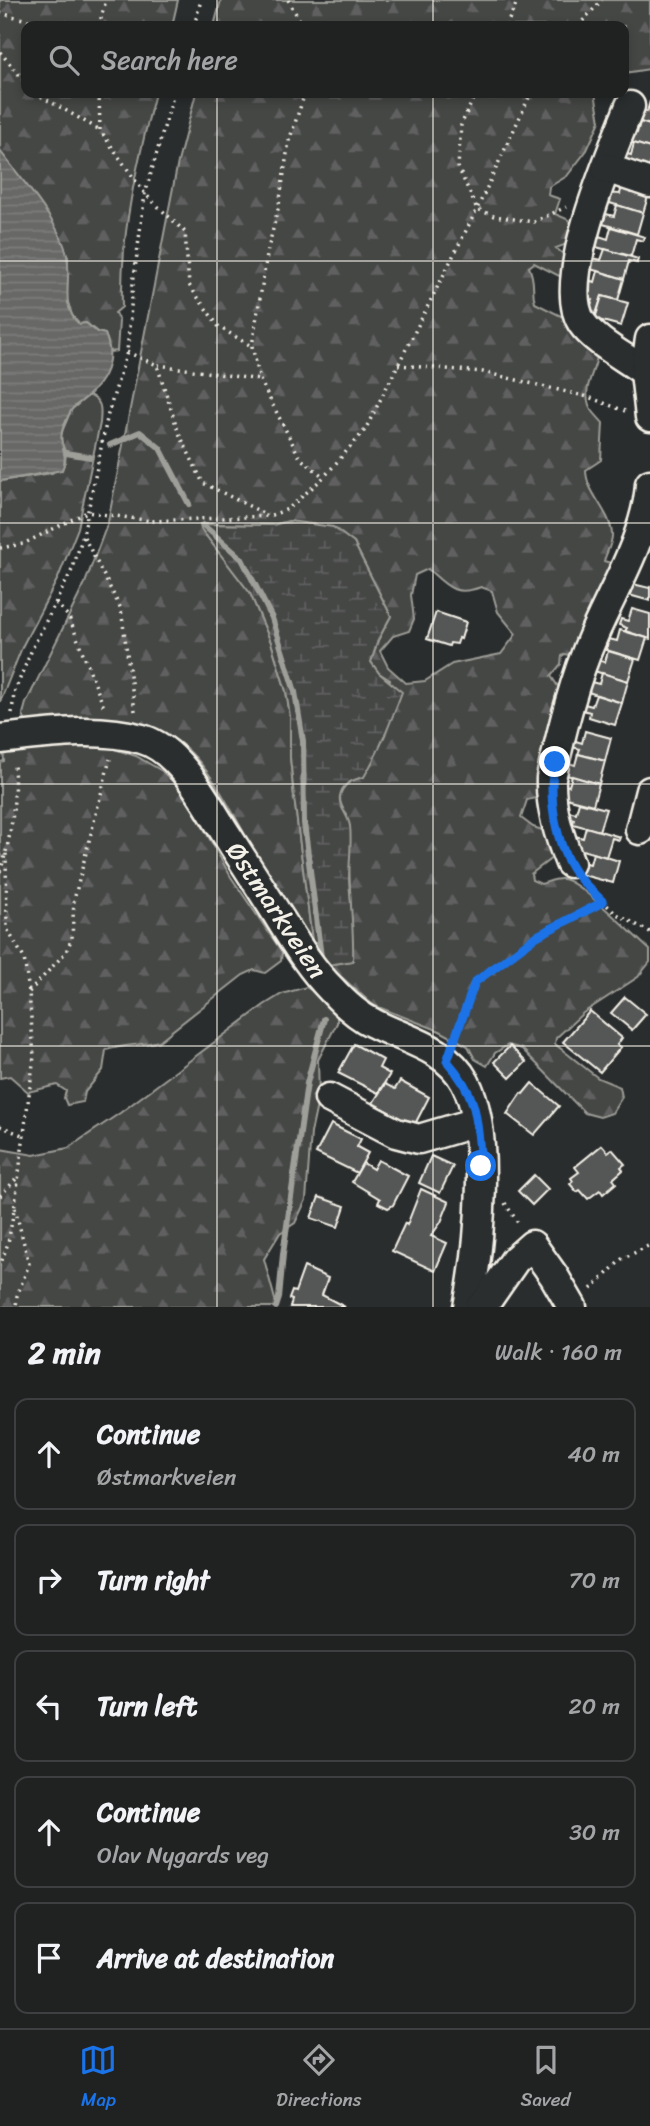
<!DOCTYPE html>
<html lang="en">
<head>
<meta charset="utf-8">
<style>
  body { margin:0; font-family:Sriracha,sans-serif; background:#282a2a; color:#f1f3f6 }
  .stop { position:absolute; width:21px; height:21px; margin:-16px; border:5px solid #1a73e8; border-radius:50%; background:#fff }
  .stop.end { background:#1a73e8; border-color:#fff; box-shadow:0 2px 7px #0008 }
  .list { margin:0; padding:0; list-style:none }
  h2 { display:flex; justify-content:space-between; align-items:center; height:91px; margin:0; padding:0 28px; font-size:30px }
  h2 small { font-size:23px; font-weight:400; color:#a2a4a5 }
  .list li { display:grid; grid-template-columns:46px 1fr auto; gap:21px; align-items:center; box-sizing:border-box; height:112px; margin:0 14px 14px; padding:0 14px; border:2px solid #3d3f40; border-radius:14px }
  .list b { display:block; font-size:26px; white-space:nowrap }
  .list p { margin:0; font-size:23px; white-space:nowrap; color:#a2a4a5 }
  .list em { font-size:23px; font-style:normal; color:#a2a4a5 }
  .icon { flex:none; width:38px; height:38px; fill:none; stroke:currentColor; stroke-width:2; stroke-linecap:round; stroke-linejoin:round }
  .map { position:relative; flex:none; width:650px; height:1307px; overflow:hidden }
  .search { position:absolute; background:#202222; box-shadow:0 4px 10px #0003; left:21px; right:21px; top:21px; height:77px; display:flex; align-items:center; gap:18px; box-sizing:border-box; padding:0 24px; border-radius:14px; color:#a2a4a5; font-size:26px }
  .sheet { height:721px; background:#202222 }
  nav { display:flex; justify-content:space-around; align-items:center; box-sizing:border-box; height:98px; border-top:2px solid #3d3f40; background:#202222; font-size:19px; color:#a2a4a5 }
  nav a { display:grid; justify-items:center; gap:4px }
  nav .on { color:#1a73e8 }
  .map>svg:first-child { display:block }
</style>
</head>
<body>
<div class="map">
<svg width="650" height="1307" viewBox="0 0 650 1307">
  <defs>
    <pattern id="forest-firs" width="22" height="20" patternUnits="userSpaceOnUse" patternTransform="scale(1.75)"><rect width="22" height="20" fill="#444645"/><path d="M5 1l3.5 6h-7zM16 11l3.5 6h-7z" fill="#606160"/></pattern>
    <pattern id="wetland-marsh" width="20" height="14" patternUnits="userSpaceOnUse" patternTransform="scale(1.75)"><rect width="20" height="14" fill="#444645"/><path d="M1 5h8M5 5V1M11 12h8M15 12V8" fill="none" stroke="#606160"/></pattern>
    <pattern id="water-rules" width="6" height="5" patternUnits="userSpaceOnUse" patternTransform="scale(1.75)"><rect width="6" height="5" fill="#676866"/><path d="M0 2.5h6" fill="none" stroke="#7d7e7c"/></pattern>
  </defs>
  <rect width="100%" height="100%" fill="#2a2d2e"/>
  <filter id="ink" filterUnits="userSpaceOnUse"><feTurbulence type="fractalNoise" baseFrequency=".0143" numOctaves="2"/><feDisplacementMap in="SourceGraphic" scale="14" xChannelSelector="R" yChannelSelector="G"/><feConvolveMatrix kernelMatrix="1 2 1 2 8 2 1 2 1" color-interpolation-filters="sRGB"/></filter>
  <g filter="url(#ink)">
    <!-- forest -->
    <g fill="url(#forest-firs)" stroke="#9c9c96" stroke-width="2" fill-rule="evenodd">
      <path d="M0,0H178L172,26H26V93H155C137,164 120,233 122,307L115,313L119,321L117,351L110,352L105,334L97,332L86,323L79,324L72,315L67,300L68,257L41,207L0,151Z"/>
      <path d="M221,0H650V69L624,73V26H214Z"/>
      <path d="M196,93H595L600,121L587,150L567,176L549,187L548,195L560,199L555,214L567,219L581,231L580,239L556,248L562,253L568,269L563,278L534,263L529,267C536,283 531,288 535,303L567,319L598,349C598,368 582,385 589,405C591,411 599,418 603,423L601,460L586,470C586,493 610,510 612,534C613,542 606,553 604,561L614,564L573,656L565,654L562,656L561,664L551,676L561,691L544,796L527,800L521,818L533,827L555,834L557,854L531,874L532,880L541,884C548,882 556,878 563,879C582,883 633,935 650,950V962L638,977L583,1013L556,1038L555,1044L598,1078L620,1087L622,1097L612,1113L600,1117L585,1113L522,1049L508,1045L495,1053L487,1066L475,1059L468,1046L440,1031L373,1005L328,965L353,961L347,814C332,796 343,781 363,777L390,680L379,673L371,662L378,640L391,616L354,543L309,525L289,521L273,525L200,524L201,529L250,593L271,642L286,691L290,716V757L294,797L313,948C292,913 271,878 250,843C230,809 204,753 167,735C125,714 71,717 26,724L23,714L26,703L85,583L108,522L178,162ZM428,569C447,586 454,597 481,587L492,591L498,612L516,634L501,654L452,664L425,681L406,683L388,667L380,651L393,636L409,631L414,619L411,595L415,575Z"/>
      <path d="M89,395C103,402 101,409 100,423L78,528L58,578L23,645L0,702V481L52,473L65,463L66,453L60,440L63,429L71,410Z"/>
      <path d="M93,742L136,756L162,771L184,793L231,877L282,952L281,961L265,973L254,970L243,975L159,1041C141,1046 124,1044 106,1050L103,1070L85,1092L83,1102L67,1105L64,1098L66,1091L57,1085L28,1092L10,1076L0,1078V762L4,761L3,748Z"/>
      <path d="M306,987L323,998L337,1012V1023L318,1060L319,1096L311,1133L306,1200L295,1223L280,1233L264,1259L277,1307H0V1149L34,1155L68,1148L120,1113L264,1005L282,994Z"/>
    </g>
    <!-- wetland -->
    <path fill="url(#wetland-marsh)" stroke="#9c9c96" stroke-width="2" d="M289,521L333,527L354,543L391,616L378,640L371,662L379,673L402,692C391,721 380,750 364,777C354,779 342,784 340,796C338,807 348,814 350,826C352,843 349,862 349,880C351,907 354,934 353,961L328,965L313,948L294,797L290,757V716L286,691L271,642L250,593L201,529L200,524L273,525Z"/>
    <!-- water -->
    <path fill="url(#water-rules)" stroke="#9f9f9a" stroke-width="2" d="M0,151C19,176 62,225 67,256C72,279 59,305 79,324L86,323L97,332L105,334C115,357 107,377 90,394C85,399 78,403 73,408C69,412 66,422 63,428C57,443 70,454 62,470L0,481Z"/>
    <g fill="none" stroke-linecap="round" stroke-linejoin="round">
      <!-- stream -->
      <g stroke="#9f9f9a" stroke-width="6">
        <path d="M110,445L140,432L160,448L189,504"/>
        <path d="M66,453L90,457"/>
        <path d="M203,525L242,559L272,618L295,692L303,741L304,823L321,957"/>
        <path d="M276,1307L279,1298L283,1254L307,1083L324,1019"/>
      </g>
    </g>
    <!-- building -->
    <g fill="#555756" stroke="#f4f1e8" stroke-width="2">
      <path d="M650,101V125L637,121L640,110L647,112Z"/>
      <path d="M640,122L650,125V148L626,141L629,131L637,133Z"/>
      <path d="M634,143L650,148V173L620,164L623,153L631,155Z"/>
      <path d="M623,182L650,190L643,213L603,201L605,193L620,194Z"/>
      <path d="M617,205L643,213L637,234L603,224L606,214L614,216Z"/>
      <path d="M611,227L645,237L643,241L636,239L631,256L596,247L599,236L608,239Z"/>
      <path d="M605,249L638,259L637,263L629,261L624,279L587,268L591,264L593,258L601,260Z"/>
      <path d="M598,271L624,279L618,300L602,296L596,314L588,312L593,300L589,299L590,293L584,291L587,280L595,282Z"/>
      <path d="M602,296L628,303L621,326L595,319Z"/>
      <path d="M633,584L649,588L650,587V601L629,595Z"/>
      <path d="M632,609L650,614V639L625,631L627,628L619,625L621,619L628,621Z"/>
      <path d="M436,612L466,622L461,639L459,638L457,644L450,643L449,646L427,639Z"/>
      <path d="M620,630L647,638L640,660L606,650L609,639L617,641Z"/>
      <path d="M608,651L635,659L628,681L594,671L597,660L605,662Z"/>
      <path d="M602,673L628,681L622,703L588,692L591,682L599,684Z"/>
      <path d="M596,695L622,703L615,725L589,717L590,712L582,710L584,704L592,706Z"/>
      <path d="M585,731L611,738L605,761L578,754L580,749L572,747L573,740L582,743Z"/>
      <path d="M578,754L605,761L599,784L559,773L562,761L575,765Z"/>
      <path d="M572,776L599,784L593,805L558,796L561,785L569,786Z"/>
      <path d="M579,802L606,809L599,831L573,824L574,819L566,817L568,811L576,813Z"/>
      <path d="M586,827L620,837L619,840L612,838L606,857L572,847L575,836L583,838Z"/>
      <path d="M593,853L619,861L613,883L579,874L582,862L590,864Z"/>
      <path d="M625,997L646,1014L632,1030L611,1013Z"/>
      <path d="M590,1011L622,1038L617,1045L621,1047L600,1072L563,1042Z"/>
      <path d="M354,1044L383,1060L379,1068L390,1074L378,1093L338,1073Z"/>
      <path d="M510,1046L526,1062L510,1078L494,1062Z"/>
      <path d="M400,1081L429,1097L414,1126L373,1103L385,1084L395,1089Z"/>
      <path d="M532,1083L559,1106L534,1135L507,1114L521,1093L523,1094Z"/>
      <path d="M331,1124L361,1139L357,1147L368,1153L357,1173L316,1153Z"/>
      <path d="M602,1145L608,1152L612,1149L625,1164L621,1167L623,1170L613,1179L616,1183L603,1194L600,1190L588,1199L580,1190L577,1192L570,1184L573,1181L571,1178L579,1172L575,1167Z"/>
      <path d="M431,1156L453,1166L440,1193L419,1183Z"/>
      <path d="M378,1160L408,1176L393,1205L388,1208L378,1203L380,1199L352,1182L363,1163L373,1169Z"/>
      <path d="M534,1175L548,1189L532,1205L518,1191Z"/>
      <path d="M421,1189L449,1202L441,1222L431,1236L447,1243L435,1271L392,1251L405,1223L407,1225Z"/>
      <path d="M319,1197L345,1206L338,1227L311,1218Z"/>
      <path d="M304,1267L328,1278L322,1295L345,1307H290L292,1300L289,1299L292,1291L295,1292Z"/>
    </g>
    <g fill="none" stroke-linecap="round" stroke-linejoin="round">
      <defs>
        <g id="minor">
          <path d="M630,106C613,150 554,281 582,323C595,342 627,358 645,372"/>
          <path d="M606,168L650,183"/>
          <path d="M650,339L645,372L650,417"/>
          <path d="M0,739C46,734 97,726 142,739C181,750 207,805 228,837C246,865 264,893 282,922C297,946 312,970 332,990C343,1002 358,1016 373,1023C405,1040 446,1047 465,1082C492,1131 479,1252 468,1307"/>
          <path d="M640,830L650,791"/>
          <path d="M570,863C559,836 550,808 551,778C562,730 574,679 594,634C614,588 647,535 650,484"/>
          <path d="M329,1098L396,1133L419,1139L477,1122"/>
          <path d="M480,1307L488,1299L515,1260L532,1245L554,1276L572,1307"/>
        </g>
      </defs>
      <!-- minor casing -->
      <use href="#minor" stroke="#f4f1e8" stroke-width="33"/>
      <!-- path -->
      <g stroke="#f4f1e8" stroke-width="3.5" stroke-dasharray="2 5" stroke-linecap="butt">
        <path d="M288,0L303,26"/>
        <path d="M0,13L51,26"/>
        <path d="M99,26L106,0"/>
        <path d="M194,26L201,0"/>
        <path d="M506,26L518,0"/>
        <path d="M578,26L602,0"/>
        <path d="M0,52L26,83"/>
        <path d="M35,93L100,130"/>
        <path d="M99,93L100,130L145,194L185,232L189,285L219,327L251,346"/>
        <path d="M305,93L289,141L279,205L268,249L252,346L260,380L300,458L324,477"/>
        <path d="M476,93L461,125L458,167L477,209L494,216L534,222L566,207"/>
        <path d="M127,352L157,365L178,431L203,483L267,515"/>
        <path d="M158,365L260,380"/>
        <path d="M398,365L483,372L588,397L625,411"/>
        <path d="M84,537L121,609L135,711"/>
        <path d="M0,548L23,544L87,512L151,521L269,516L288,509L324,477L365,430L477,209L531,93"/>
        <path d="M56,603L69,617L105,710"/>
        <path d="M12,713L14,693L33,647L73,568L83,535L108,414L127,352L133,284L145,194L174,93"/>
        <path d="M0,855L6,853L7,929L24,958L29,992L34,1056L15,1204L8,1243L0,1266"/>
        <path d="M0,872C12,836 16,800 14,762"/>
        <path d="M582,881L615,913L650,932"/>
        <path d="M29,992L66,952L72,938L74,900L110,759"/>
        <path d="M455,1035L475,982L537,936L603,902"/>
        <path d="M0,1126L22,1135"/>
        <path d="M0,1196L18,1177"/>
        <path d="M505,1203L520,1226"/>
        <path d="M15,1208L29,1264L17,1296L16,1307"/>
        <path d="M591,1289L622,1259L650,1245"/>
      </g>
      <!-- minor -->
      <use href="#minor" stroke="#2a2d2e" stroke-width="28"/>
    </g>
  </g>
  <g fill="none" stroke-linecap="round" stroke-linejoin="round" filter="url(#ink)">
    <!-- route -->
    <path stroke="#1a73e8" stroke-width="9" d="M481,1166C477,1120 479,1097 447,1061L475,982L537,936L603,902C594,893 584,884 576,874C556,846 547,795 555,762"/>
  </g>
  <!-- grid -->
  <path fill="none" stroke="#f4f1e8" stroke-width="2" stroke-opacity="0.55" d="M217,0V26M433,0V26M217,93V1307M433,93V1307M0,261H650M0,523H650M0,784H650M0,1046H650"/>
  <g text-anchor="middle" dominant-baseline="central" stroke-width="5" stroke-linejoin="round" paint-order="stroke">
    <!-- street labels -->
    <g font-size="26" fill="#f4f1e8" stroke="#2a2d2e">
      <text transform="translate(277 910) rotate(56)">Østmarkveien</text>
    </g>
  </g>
</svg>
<div class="stop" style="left:481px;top:1166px"></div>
<div class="stop end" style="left:555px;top:762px"></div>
<div class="search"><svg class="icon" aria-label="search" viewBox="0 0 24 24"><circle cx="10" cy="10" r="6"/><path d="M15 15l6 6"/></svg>Search here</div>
</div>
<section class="sheet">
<h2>2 min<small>Walk · 160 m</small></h2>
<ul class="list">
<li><svg class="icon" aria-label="ahead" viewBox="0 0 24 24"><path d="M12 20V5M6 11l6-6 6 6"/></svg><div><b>Continue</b><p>Østmarkveien</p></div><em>40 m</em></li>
<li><svg class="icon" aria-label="right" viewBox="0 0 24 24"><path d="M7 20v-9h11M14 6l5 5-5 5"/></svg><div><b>Turn right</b></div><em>70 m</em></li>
<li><svg class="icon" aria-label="left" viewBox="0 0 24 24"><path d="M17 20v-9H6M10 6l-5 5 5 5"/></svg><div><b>Turn left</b></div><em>20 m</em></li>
<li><svg class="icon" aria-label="ahead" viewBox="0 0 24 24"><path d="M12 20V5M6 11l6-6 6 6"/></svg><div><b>Continue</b><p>Olav Nygards veg</p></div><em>30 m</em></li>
<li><svg class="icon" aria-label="arrive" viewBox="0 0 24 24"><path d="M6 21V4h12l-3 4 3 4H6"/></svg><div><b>Arrive at destination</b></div></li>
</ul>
</section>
<nav>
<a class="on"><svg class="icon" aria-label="map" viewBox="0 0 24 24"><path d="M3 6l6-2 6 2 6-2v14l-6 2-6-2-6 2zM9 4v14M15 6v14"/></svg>Map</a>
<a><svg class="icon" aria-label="directions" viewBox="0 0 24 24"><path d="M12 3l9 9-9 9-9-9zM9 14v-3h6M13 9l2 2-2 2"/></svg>Directions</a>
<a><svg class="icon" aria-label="saved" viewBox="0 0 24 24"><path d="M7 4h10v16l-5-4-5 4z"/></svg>Saved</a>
</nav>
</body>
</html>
